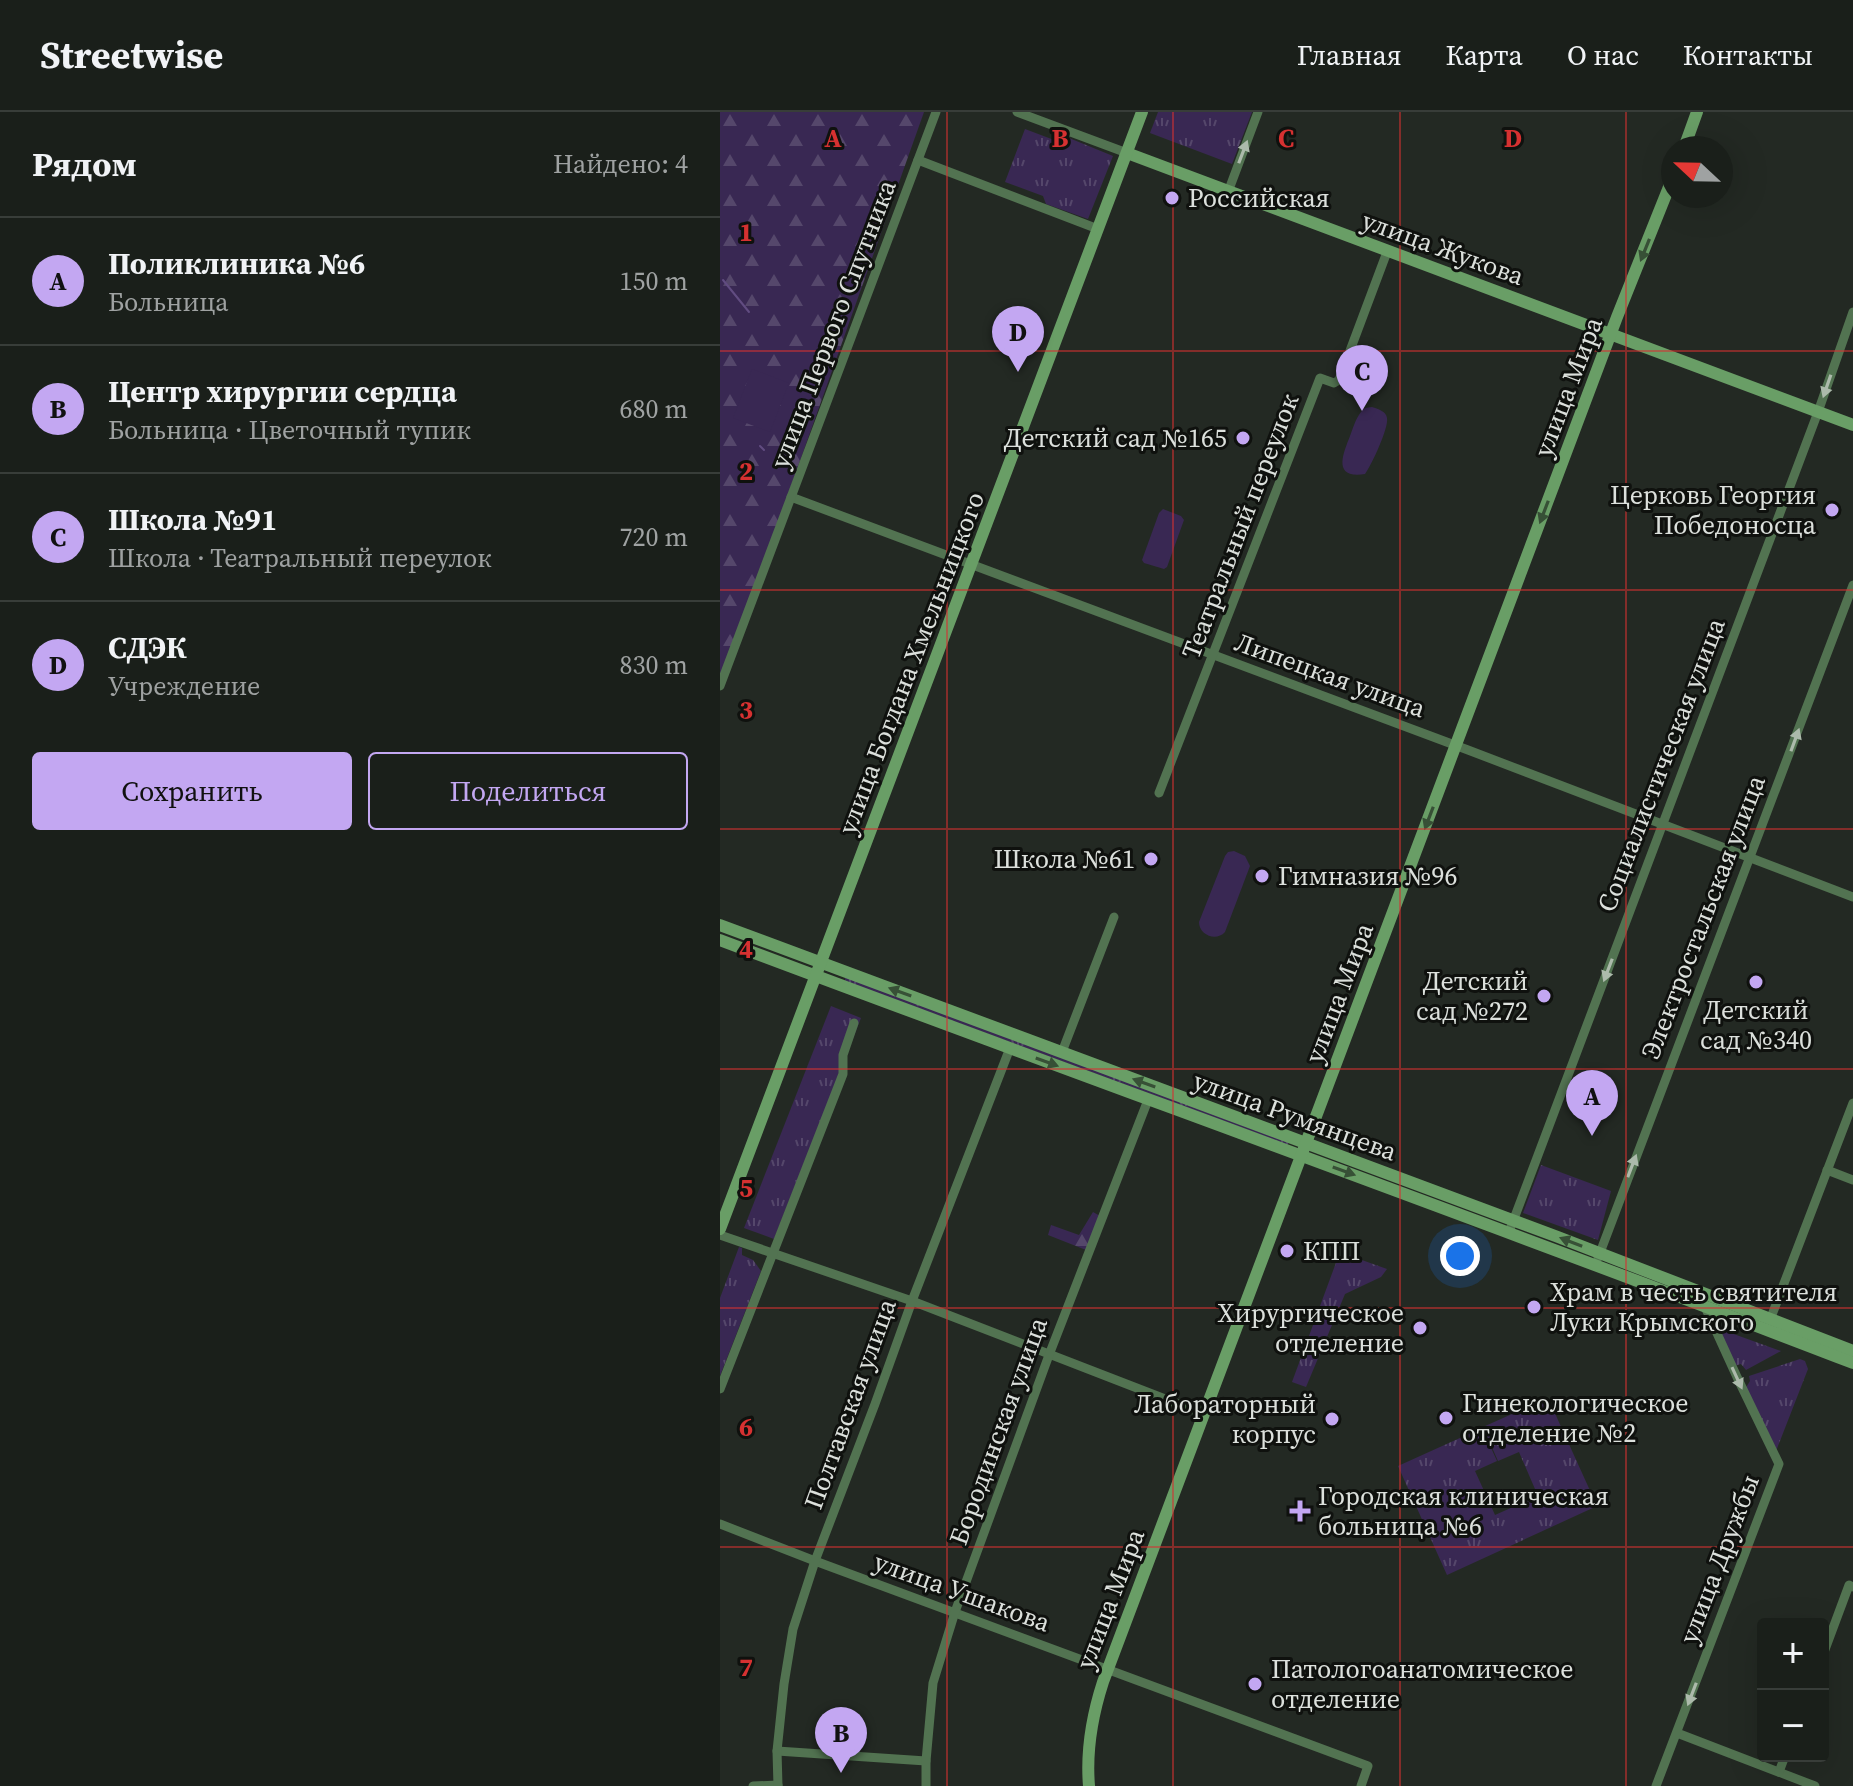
<!DOCTYPE html>
<html lang="ru">
<head>
<meta charset="utf-8">
<style>
  body { margin:0; font-family:"Source Serif 4",serif; background:#272c27; color:#f1f3f6 }
  .controls { position:absolute; right:24px; bottom:24px; display:grid; overflow:hidden; border-radius:8px; box-shadow:0 8px 32px #0002 }
  .controls button { width:72px; height:72px; display:grid; place-items:center; padding:0; border:0; border-bottom:2px solid #383d39; background:#1a1f1a; color:#f1f3f6; font:40px sans-serif }
  .compass { position:absolute; left:941px; top:24px; width:72px; height:72px; border-radius:50%; background:#1a1f1a; box-shadow:0 8px 32px #0002; rotate:292deg }
  .you { position:absolute; left:740px; top:1144px; width:28px; height:28px; margin:-20px; border:6px solid #fff; border-radius:50%; background:#1a73e8; box-shadow:0 0 0 12px #1a73e833 }
  .badge { display:grid; place-items:center; width:52px; height:52px; border-radius:50%; background:#c3a7f2; color:#111; font-size:26px; font-weight:700 }
  .pin { position:absolute; translate:-50% -66px; filter:drop-shadow(0 2px 4px #0008) }
  .pin::after { content:''; position:absolute; top:42px; width:28px; height:24px; background:inherit; clip-path:polygon(0 0,100% 0,50% 100%) }
  .list { margin:0; padding:0; list-style:none }
  h2 { display:flex; justify-content:space-between; align-items:center; height:104px; margin:0; padding:0 32px; font-size:34px }
  h2 small { font-size:26px; font-weight:400; color:#9fa2a2 }
  .list li { display:grid; grid-template-columns:52px 1fr auto; gap:24px; align-items:center; box-sizing:border-box; height:128px; padding:0 32px; border-top:2px solid #383d39 }
  .list b { display:block; font-size:30px; white-space:nowrap }
  .list p { margin:0; font-size:26px; white-space:nowrap; color:#9fa2a2 }
  .list em { font-size:26px; font-style:normal; color:#9fa2a2 }
  .actions { display:flex; gap:16px; padding:24px 32px }
  .actions a { flex:1; padding:18px 0; border:2px solid #c3a7f2; border-radius:8px; text-align:center; font-size:28px; color:#c3a7f2 }
  .actions .main { background:#c3a7f2; color:#111 }
  .map { position:relative; flex:none; width:1133px; height:1674px; overflow:hidden }
  header { display:flex; align-items:center; gap:48px; box-sizing:border-box; height:112px; padding:0 40px; background:#1a1f1a; border-bottom:2px solid #383d39 }
  header strong { font-size:38px }
  nav { display:flex; gap:44px; margin-inline-start:auto; font-size:28px }
  main { display:flex }
  aside { flex:1; background:#1a1f1a }
  .map>svg:first-child { display:block }
</style>
</head>
<body>
<header>
<strong>Streetwise</strong>
<nav><a>Главная</a><a>Карта</a><a>О нас</a><a>Контакты</a></nav>
</header>
<main>
<aside>
<h2>Рядом<small>Найдено: 4</small></h2>
<ul class="list">
<li><span class="badge">A</span><div><b>Поликлиника №6</b><p>Больница</p></div><em>150 m</em></li>
<li><span class="badge">B</span><div><b>Центр хирургии сердца</b><p>Больница · Цветочный тупик</p></div><em>680 m</em></li>
<li><span class="badge">C</span><div><b>Школа №91</b><p>Школа · Театральный переулок</p></div><em>720 m</em></li>
<li><span class="badge">D</span><div><b>СДЭК</b><p>Учреждение</p></div><em>830 m</em></li>
</ul>
<div class="actions"><a class="main">Сохранить</a><a>Поделиться</a></div>
</aside>
<div class="map">
<svg width="1133" height="1674" viewBox="0 0 1133 1674">
  <defs>
    <pattern id="grass-tufts" width="24" height="20" patternUnits="userSpaceOnUse" patternTransform="scale(2)"><rect width="24" height="20" fill="#392853"/><path d="M3 7l-1-3M5 7V3M7 7l1-3M15 17l-1-3M17 17v-4M19 17l1-3" fill="none" stroke="#55476b"/></pattern>
    <pattern id="forest-firs" width="22" height="20" patternUnits="userSpaceOnUse" patternTransform="scale(2)"><rect width="22" height="20" fill="#392853"/><path d="M5 1l3.5 6h-7zM16 11l3.5 6h-7z" fill="#55476b"/></pattern>
  </defs>
  <rect width="100%" height="100%" fill="#232923"/>
  <!-- grass -->
  <g fill="url(#grass-tufts)">
    <path d="M438,0H532L512,52L430,21Z"/>
    <path d="M305,17L342,31L349,26L393,44L368,107L326,92L323,84L285,70Z"/>
    <path d="M125,865L569,1029L568,1033L125,869Z"/>
    <path d="M111,894L141,906L54,1127L24,1116Z"/>
    <path d="M821,1053L891,1079L878,1128L803,1101Z"/>
    <path d="M19,1135L22,1136V1143L33,1148L41,1159L0,1264V1186Z"/>
    <path d="M625,1142L667,1157L661,1165L625,1182L586,1275L572,1270L617,1148Z"/>
    <path d="M997,1216L1061,1239L1026,1258L1021,1252L1014,1254Z"/>
    <path d="M1080,1247L1085,1249L1088,1257L1056,1339L1025,1277L1030,1269L1029,1264Z"/>
    <path d="M828,1286L877,1394L727,1463L678,1354L762,1316L777,1349L755,1359L775,1403L818,1384L799,1340L778,1349L763,1315Z"/>
  </g>
  <!-- forest -->
  <g fill="url(#forest-firs)">
    <path d="M0,0H204L75,363L0,566Z"/>
    <path d="M373,1100L380,1104L366,1138L328,1123L331,1113L359,1123Z"/>
  </g>
  <!-- garden -->
  <g fill="#392853">
    <path d="M32,257L69,271L50,320L13,306Z"/>
    <path d="M652,295C658,297 666,299 667,306C669,316 651,354 645,362C612,367 623,342 630,324C633,316 636,306 641,300C645,295 646,296 652,295Z"/>
    <path d="M443,397L461,404L464,408L447,455L444,457L424,451L422,448L439,401Z"/>
    <path d="M514,739L525,744L530,754L505,820C496,830 479,823 479,810L505,744L508,740Z"/>
  </g>
  <g fill="none" stroke-linecap="round" stroke-linejoin="round">
    <!-- stream -->
    <g stroke="#614c81" stroke-width="2">
      <path d="M3,168L29,200"/>
      <path d="M40,334L44,338"/>
    </g>
    <!-- street -->
    <g stroke="#527351" stroke-width="9">
      <path d="M297,0L407,41"/>
      <path d="M198,48L378,117"/>
      <path d="M508,80L538,0"/>
      <path d="M71,385L748,638L1133,785"/>
      <path d="M0,574L216,0"/>
      <path d="M439,681L600,266L614,271L619,268L667,140"/>
      <path d="M342,940L394,805"/>
      <path d="M1107,1058L1133,1068"/>
      <path d="M789,1120L1098,300L1133,200"/>
      <path d="M0,1123L192,1189L484,1302"/>
      <path d="M878,1146L1133,473"/>
      <path d="M1050,1208L1133,991"/>
      <path d="M0,1277L123,962V943L134,911"/>
      <path d="M0,1412L95,1449L648,1654L641,1674"/>
      <path d="M1103,1543L1129,1473L1133,1475"/>
      <path d="M957,1621L1095,1674"/>
      <path d="M57,1639L206,1649"/>
      <path d="M1059,1660L1065,1644"/>
      <path d="M33,1674L58,1673"/>
      <path d="M58,1674L57,1639L64,1572L73,1517L95,1449L155,1292L192,1189L290,936"/>
      <path d="M206,1674V1649L213,1571L235,1500L329,1243L428,988"/>
      <path d="M936,1674L1059,1352L1017,1265L985,1195"/>
    </g>
    <!-- secondary -->
    <g stroke="#699e66" stroke-width="12">
      <path d="M964,36L977,0"/>
      <path d="M407,41L1133,313"/>
      <path d="M0,813L838,1125L1133,1239"/>
      <path d="M0,828C377,970 757,1106 1133,1251"/>
      <path d="M0,1117L422,0"/>
      <path d="M369,1674C366,1638 372,1604 383,1570L897,205L953,65"/>
    </g>
  </g>
  <!-- one-way arrows -->
  <defs><path id="oneway-solid" d="M-6-.8H1V-3.2L6.5 0L1 3.2V.8H-6Z" transform="scale(2)"/></defs>
  <g fill="#acbaab">
    <use href="#oneway-solid" transform="translate(523 40) rotate(-69)"/>
    <use href="#oneway-solid" transform="translate(1107 274) rotate(109)"/>
    <use href="#oneway-solid" transform="translate(1075 628) rotate(-70)"/>
    <use href="#oneway-solid" transform="translate(888 858) rotate(111)"/>
    <use href="#oneway-solid" transform="translate(912 1054) rotate(-69)"/>
    <use href="#oneway-solid" transform="translate(1017 1266) rotate(65)"/>
    <use href="#oneway-solid" transform="translate(972 1582) rotate(111)"/>
  </g>
  <g fill="#375036">
    <use href="#oneway-solid" transform="translate(925 138) rotate(112)"/>
    <use href="#oneway-solid" transform="translate(824 400) rotate(111)"/>
    <use href="#oneway-solid" transform="translate(709 706) rotate(111)"/>
    <use href="#oneway-solid" transform="translate(180 880) rotate(-160)"/>
    <use href="#oneway-solid" transform="translate(327 950) rotate(20)"/>
    <use href="#oneway-solid" transform="translate(424 971) rotate(-160)"/>
    <use href="#oneway-solid" transform="translate(624 1059) rotate(20)"/>
    <use href="#oneway-solid" transform="translate(851 1130) rotate(-159)"/>
  </g>
  <!-- grid -->
  <path fill="none" stroke="#d63131" stroke-width="2" stroke-opacity="0.55" d="M227,0V1674M453,0V1674M680,0V1674M906,0V1674M0,239H1133M0,478H1133M0,717H1133M0,957H1133M0,1196H1133M0,1435H1133"/>
  <!-- markers -->
  <g fill="#c3a7f2" stroke="#0f110e" stroke-width="3">
    <circle cx="452" cy="86" r="8"/>
    <circle cx="523" cy="326" r="8"/>
    <circle cx="1112" cy="398" r="8"/>
    <circle cx="431" cy="747" r="8"/>
    <circle cx="542" cy="764" r="8"/>
    <circle cx="1036" cy="870" r="8"/>
    <circle cx="824" cy="884" r="8"/>
    <circle cx="567" cy="1139" r="8"/>
    <circle cx="814" cy="1195" r="8"/>
    <circle cx="700" cy="1216" r="8"/>
    <circle cx="726" cy="1306" r="8"/>
    <circle cx="612" cy="1307" r="8"/>
    <path d="M576 1387h8v8h8v8h-8v8h-8v-8h-8v-8h8z"/>
    <circle cx="535" cy="1572" r="8"/>
  </g>
  <g text-anchor="middle" dominant-baseline="central" stroke-width="6" stroke-linejoin="round" paint-order="stroke">
    <!-- poi labels -->
    <g font-size="26" fill="#dce0dc" stroke="#0f110e" text-anchor="start">
      <text x="468" y="86">Российская</text>
      <text x="507" y="326" text-anchor="end">Детский сад №165</text>
      <text x="1096" y="383" text-anchor="end">Церковь Георгия<tspan x="1096" dy="30">Победоносца</tspan></text>
      <text x="415" y="747" text-anchor="end">Школа №61</text>
      <text x="558" y="764">Гимназия №96</text>
      <text x="808" y="869" text-anchor="end">Детский<tspan x="808" dy="30">сад №272</tspan></text>
      <text x="1036" y="898" text-anchor="middle">Детский<tspan x="1036" dy="30">сад №340</tspan></text>
      <text x="583" y="1139">КПП</text>
      <text x="830" y="1180">Храм в честь святителя<tspan x="830" dy="30">Луки Крымского</tspan></text>
      <text x="684" y="1201" text-anchor="end">Хирургическое<tspan x="684" dy="30">отделение</tspan></text>
      <text x="742" y="1291">Гинекологическое<tspan x="742" dy="30">отделение №2</tspan></text>
      <text x="596" y="1292" text-anchor="end">Лабораторный<tspan x="596" dy="30">корпус</tspan></text>
      <text x="598" y="1384">Городская клиническая<tspan x="598" dy="30">больница №6</tspan></text>
      <text x="551" y="1557">Патологоанатомическое<tspan x="551" dy="30">отделение</tspan></text>
    </g>
    <!-- street labels -->
    <g font-size="26" fill="#dce0dc" stroke="#0f110e">
      <text transform="translate(723 136) rotate(20)">улица Жукова</text>
      <text transform="translate(113 212) rotate(-69)">улица Первого Спутника</text>
      <text transform="translate(848 275) rotate(-69)">улица Мира</text>
      <text transform="translate(520 414) rotate(-69)">Театральный переулок</text>
      <text transform="translate(191 551) rotate(-69)">улица Богдана Хмельницкого</text>
      <text transform="translate(610 563) rotate(20)">Липецкая улица</text>
      <text transform="translate(941 653) rotate(-69)">Социалистическая улица</text>
      <text transform="translate(983 805) rotate(-69)">Электростальская улица</text>
      <text transform="translate(619 881) rotate(-69)">улица Мира</text>
      <text transform="translate(575 1004) rotate(20)">улица Румянцева</text>
      <text transform="translate(130 1292) rotate(-70)">Полтавская улица</text>
      <text transform="translate(278 1319) rotate(-70)">Бородинская улица</text>
      <text transform="translate(999 1447) rotate(-69)">улица Дружбы</text>
      <text transform="translate(242 1480) rotate(20)">улица Ушакова</text>
      <text transform="translate(390 1487) rotate(-69)">улица Мира</text>
    </g>
  </g>
  <g font-size="26" text-anchor="middle" font-weight="bold" fill="#d63131" stroke="#0f110e" stroke-width="6" stroke-linejoin="round" paint-order="stroke">
    <text x="113" y="35">A</text>
    <text x="340" y="35">B</text>
    <text x="566" y="35">C</text>
    <text x="793" y="35">D</text>
    <text x="26" y="129">1</text>
    <text x="26" y="368">2</text>
    <text x="26" y="607">3</text>
    <text x="26" y="846">4</text>
    <text x="26" y="1085">5</text>
    <text x="26" y="1324">6</text>
    <text x="26" y="1564">7</text>
  </g>
</svg>
<div class="controls">
<button>+</button>
<button>−</button>
</div>
<svg class="compass" viewBox="-18 -18 36 36"><path d="M0-13l5 13h-10z" fill="#e53935"/><path d="M0 13l5-13h-10z" fill="#9fa2a2"/></svg>
<div class="you"></div>
<div class="pin badge" style="left:872px;top:1024px">A</div>
<div class="pin badge" style="left:121px;top:1661px">B</div>
<div class="pin badge" style="left:642px;top:299px">C</div>
<div class="pin badge" style="left:298px;top:260px">D</div>
</div>
</main>
</body>
</html>
